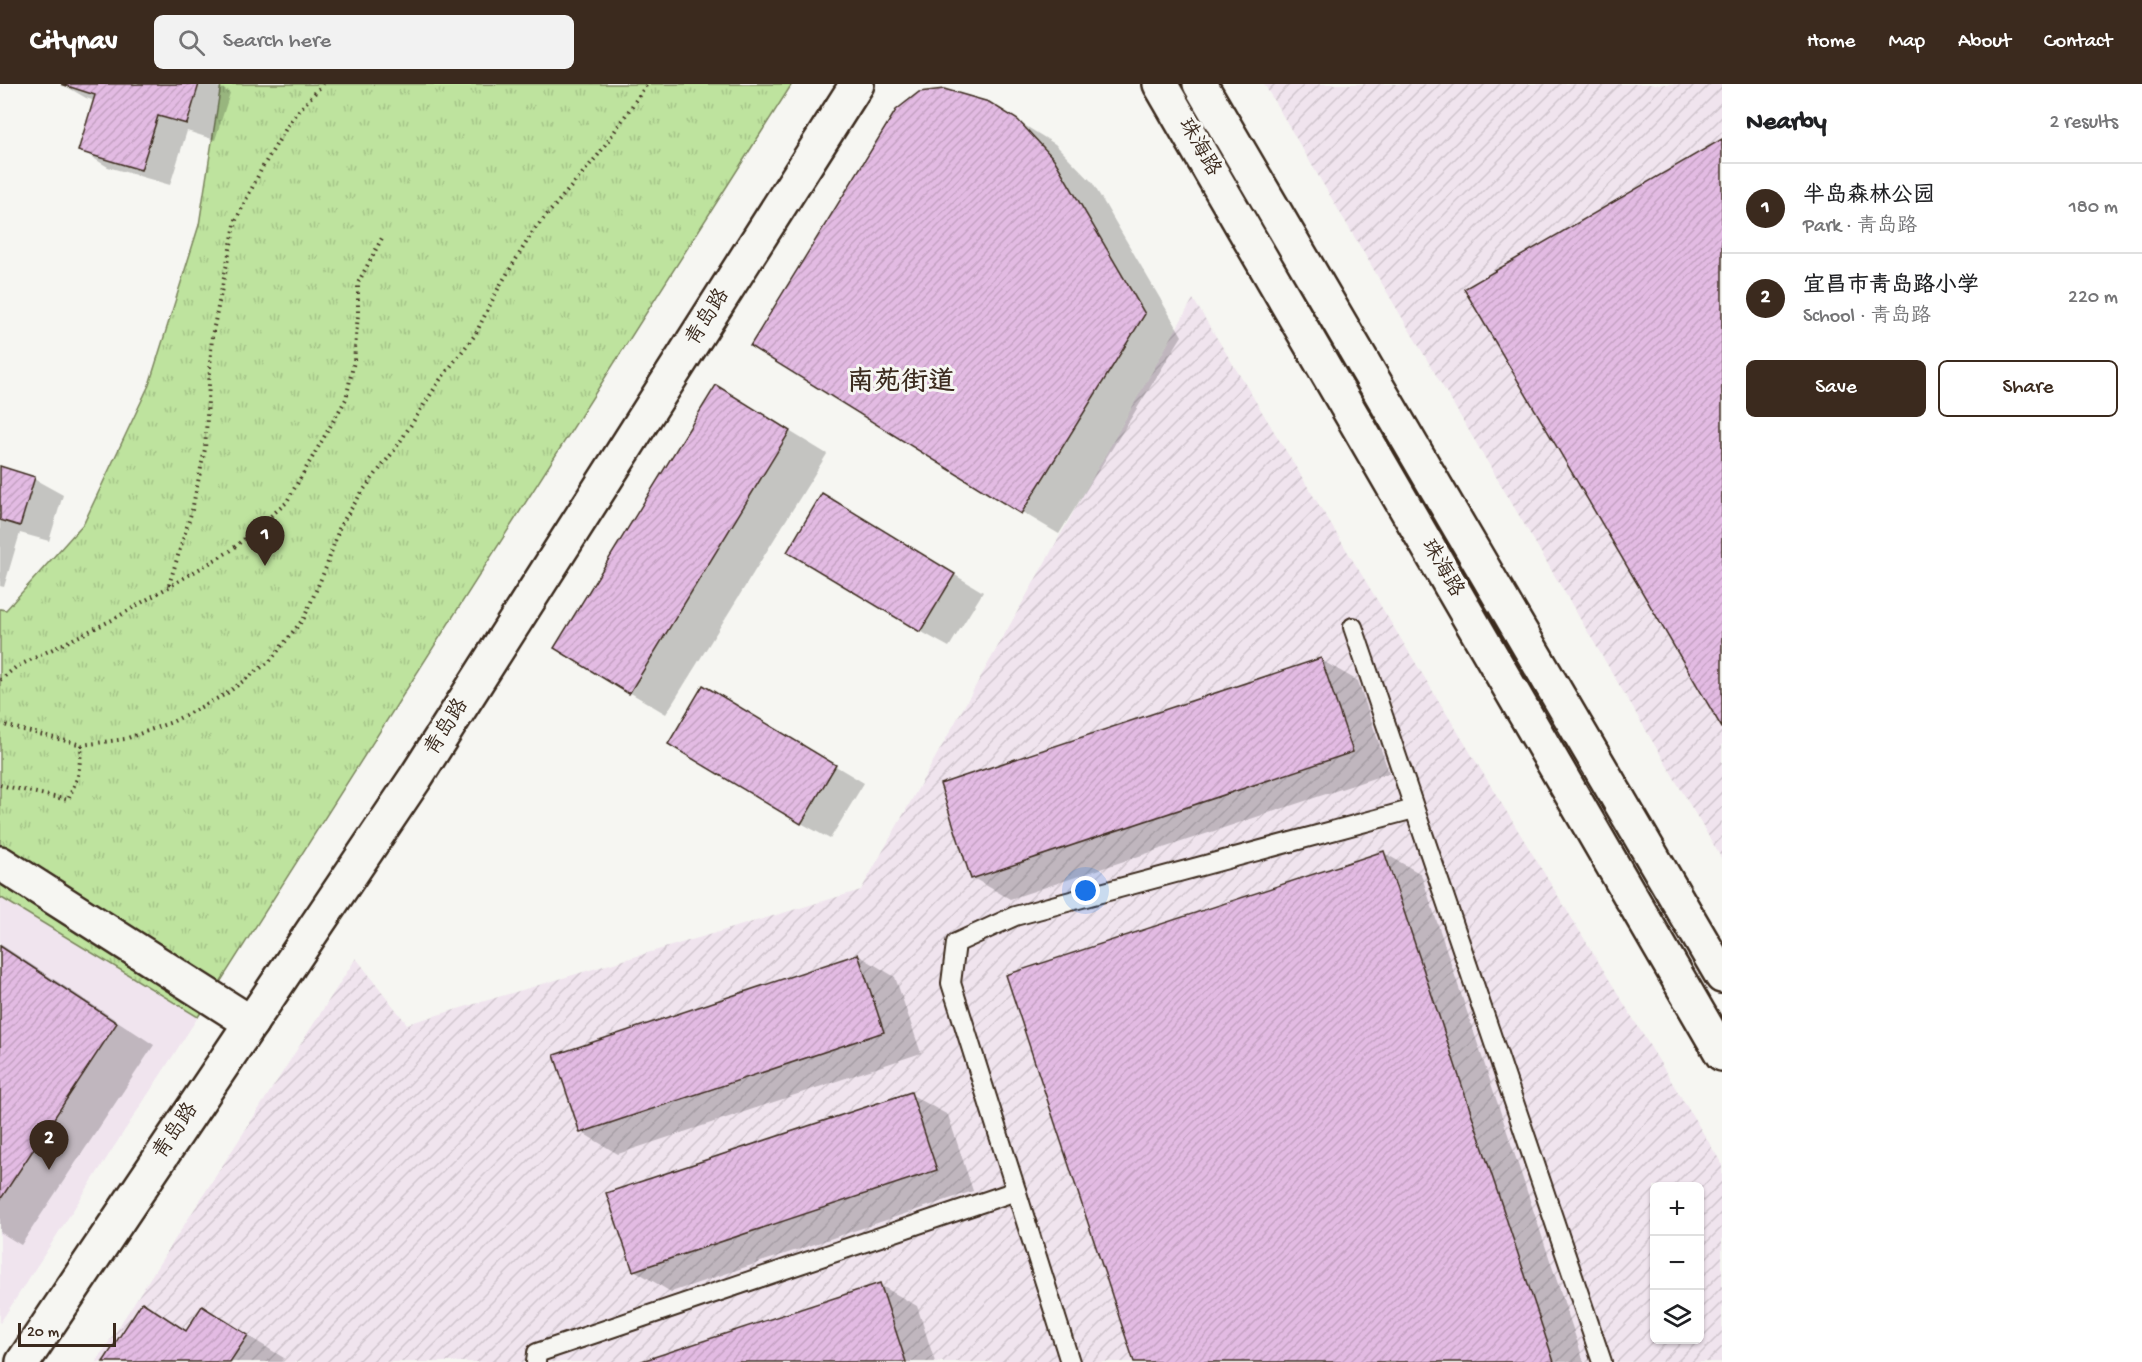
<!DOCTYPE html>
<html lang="en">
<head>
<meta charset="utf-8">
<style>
  body { margin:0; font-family:"Gochi Hand","LXGW WenKai TC",sans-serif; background:#f2f2f2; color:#202124 }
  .controls { position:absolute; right:18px; bottom:18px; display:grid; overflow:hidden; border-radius:9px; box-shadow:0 2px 4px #0004 }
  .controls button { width:54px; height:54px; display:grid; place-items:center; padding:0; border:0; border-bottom:2px solid #e0e0e0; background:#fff; color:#202124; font:30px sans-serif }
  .scale { position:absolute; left:18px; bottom:15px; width:98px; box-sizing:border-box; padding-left:6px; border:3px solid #3b2a1e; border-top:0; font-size:16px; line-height:21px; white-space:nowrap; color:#3b2a1e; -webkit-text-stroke:4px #f6f6f2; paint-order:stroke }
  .you { position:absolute; left:1086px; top:807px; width:21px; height:21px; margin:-15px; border:4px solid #fff; border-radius:50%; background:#1a73e8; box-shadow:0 0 0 9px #1a73e833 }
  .badge { display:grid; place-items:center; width:39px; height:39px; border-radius:50%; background:#3b2a1e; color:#fff; font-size:20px; font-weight:700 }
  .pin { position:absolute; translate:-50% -50px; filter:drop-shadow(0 2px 3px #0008) }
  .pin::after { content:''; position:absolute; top:32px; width:21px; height:18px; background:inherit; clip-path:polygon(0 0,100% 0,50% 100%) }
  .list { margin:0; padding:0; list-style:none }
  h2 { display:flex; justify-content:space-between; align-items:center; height:78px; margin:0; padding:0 24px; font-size:26px }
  h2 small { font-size:20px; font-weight:400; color:#757577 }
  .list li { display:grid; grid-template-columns:39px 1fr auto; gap:18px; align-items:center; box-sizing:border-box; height:90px; padding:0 24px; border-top:2px solid #e0e0e0 }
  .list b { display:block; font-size:22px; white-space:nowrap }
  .list p { margin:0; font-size:20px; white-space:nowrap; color:#757577 }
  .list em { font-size:20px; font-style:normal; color:#757577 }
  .actions { display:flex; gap:12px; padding:18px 24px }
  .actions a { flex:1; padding:14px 0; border:2px solid #3b2a1e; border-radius:9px; text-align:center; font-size:21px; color:#3b2a1e }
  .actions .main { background:#3b2a1e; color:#fff }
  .icon { flex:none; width:33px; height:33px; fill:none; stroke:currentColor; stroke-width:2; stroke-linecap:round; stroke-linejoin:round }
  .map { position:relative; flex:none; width:1722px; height:1278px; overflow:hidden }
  header { display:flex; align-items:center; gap:36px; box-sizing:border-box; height:84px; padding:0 30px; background:#3b2a1e; color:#fff }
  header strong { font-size:28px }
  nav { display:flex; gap:33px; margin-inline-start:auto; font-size:21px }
  .search { width:420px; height:54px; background:#f2f2f2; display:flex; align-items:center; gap:15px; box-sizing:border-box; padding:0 21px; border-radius:9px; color:#757577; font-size:22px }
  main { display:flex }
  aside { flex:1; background:#fff }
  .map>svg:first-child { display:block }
</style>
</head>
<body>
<header>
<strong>Citynav</strong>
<div class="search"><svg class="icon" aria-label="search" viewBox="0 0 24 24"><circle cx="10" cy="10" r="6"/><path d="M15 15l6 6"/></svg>Search here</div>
<nav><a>Home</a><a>Map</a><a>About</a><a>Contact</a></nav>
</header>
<main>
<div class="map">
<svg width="1722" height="1278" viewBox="0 0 1722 1278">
  <defs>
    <pattern id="industrial-furrows" width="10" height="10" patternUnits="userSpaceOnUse" patternTransform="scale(1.5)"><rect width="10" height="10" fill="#f0e4ee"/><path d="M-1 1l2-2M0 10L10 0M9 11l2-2" fill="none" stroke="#cfc4cc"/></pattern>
    <pattern id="park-tufts" width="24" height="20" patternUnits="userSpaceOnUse" patternTransform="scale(1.5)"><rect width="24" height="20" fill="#bee39e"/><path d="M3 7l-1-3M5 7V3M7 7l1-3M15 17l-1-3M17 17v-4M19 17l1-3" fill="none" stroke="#a4c388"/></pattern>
    <pattern id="building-hatch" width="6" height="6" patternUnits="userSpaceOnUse" patternTransform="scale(1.5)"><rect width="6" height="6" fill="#e3bbe3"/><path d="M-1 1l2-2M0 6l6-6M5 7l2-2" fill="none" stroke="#c4a1c2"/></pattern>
  </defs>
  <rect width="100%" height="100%" fill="#f6f6f2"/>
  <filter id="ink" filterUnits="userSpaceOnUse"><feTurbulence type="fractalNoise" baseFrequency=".0167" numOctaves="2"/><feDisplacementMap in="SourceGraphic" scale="12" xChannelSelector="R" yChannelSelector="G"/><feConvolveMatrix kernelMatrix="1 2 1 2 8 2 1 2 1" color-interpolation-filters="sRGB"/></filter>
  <g filter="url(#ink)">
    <!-- built -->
    <path fill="#f0e4ee" d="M0,813L198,933L0,1239Z"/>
    <!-- industrial -->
    <g fill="url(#industrial-furrows)" fill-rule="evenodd">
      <path d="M1264,0H1722V775Z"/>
      <path d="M1193,215L1722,1080V1278H96L356,874L407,940L861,806ZM1654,1102H1700V1256H1654Z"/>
    </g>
    <!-- park -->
    <path fill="url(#park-tufts)" stroke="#7c865e" stroke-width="1.5" d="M221,0H792L198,933L0,813V525L6,526L84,439L149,301L199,141Z"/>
    <!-- shadow -->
    <g fill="#0003">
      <path d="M62,0H214L230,9L215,56L187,47L170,101L108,83L80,66L95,17L86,14Z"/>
      <path d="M988,19L1055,60L1092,98L1182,252L1059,450L1022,428Z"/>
      <path d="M753,325L827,370L666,630L629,608Z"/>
      <path d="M0,384L34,395L63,411L49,457L20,449L4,503L0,502Z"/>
      <path d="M851,428L983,508L949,563L920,547Z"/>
      <path d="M1321,576L1358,597L1389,689L1010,815L973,794Z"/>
      <path d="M732,620L864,699L830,755L801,739Z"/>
      <path d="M1384,769L1421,790L1584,1278H1136Z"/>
      <path d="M0,860L154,961L21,1161L0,1148Z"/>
      <path d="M858,871L895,893L921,969L618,1070L581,1048Z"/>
      <path d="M910,1010L948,1031L973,1107L671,1208L634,1186Z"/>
      <path d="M880,1201L917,1222L935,1278H643Z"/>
      <path d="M143,1220L188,1247L203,1224L284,1274L281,1278H105Z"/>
    </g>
    <!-- building -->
    <g fill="url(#building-hatch)" stroke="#3b2a1e" stroke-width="1.5">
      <path d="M61,0H199L187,40L158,32L141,86L78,67L95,11Z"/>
      <path d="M944,5L989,18L1018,36L1054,75L1145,230L1021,430L750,262L896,26L919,8Z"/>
      <path d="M1722,55V644L1464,205Z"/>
      <path d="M716,301L790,347L629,610L554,564Z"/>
      <path d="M0,382L35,393L20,442L0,436Z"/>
      <path d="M822,409L955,490L920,548L787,468Z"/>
      <path d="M1321,574L1353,668L971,795L940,700Z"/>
      <path d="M703,601L836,681L801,740L668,660Z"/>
      <path d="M1384,767L1554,1278H1134L1006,891Z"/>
      <path d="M0,862L117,939L0,1116Z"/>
      <path d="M858,870L884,948L580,1049L554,971Z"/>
      <path d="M911,1008L937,1086L633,1187L606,1109Z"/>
      <path d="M880,1199L906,1278H639Z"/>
      <path d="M142,1218L186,1247L202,1222L248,1251L230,1278H103Z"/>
    </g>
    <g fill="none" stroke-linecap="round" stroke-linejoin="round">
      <defs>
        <g id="lane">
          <path d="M1353,543L1602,1278"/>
          <path d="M536,1278L537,1269L1016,1107"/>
          <path d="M1070,1278L951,899L956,859L1015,832L1414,725"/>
        </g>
        <path id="street" d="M0,779L251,939"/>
        <g id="secondary">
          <path d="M1160,0L1722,970"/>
          <path d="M1200,0L1722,892"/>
          <path d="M23,1278L416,693L857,0"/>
        </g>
      </defs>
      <!-- lane casing -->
      <use href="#lane" stroke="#3b2a1e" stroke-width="22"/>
      <!-- street casing -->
      <use href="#street" stroke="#3b2a1e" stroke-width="38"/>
      <!-- secondary casing -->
      <use href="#secondary" stroke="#3b2a1e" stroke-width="38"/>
      <!-- path -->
      <g stroke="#3b2a1e" stroke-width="4" stroke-dasharray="1.5 4.5" stroke-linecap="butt">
        <path d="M169,501L192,426L205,365L212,252L236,136L262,84L293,33L323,0"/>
        <path d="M0,596L16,583L112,536L230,467L286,419L346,315L354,277L358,230V199L382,154"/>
        <path d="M0,640L82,661L125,655L172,638L226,610L270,577L304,534L327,481L340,442L362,408L396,364L440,296L475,251L499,203L534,146L599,70L647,0"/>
        <path d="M0,701L68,716L78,692L82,661"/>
      </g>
      <!-- lane -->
      <use href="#lane" stroke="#f6f6f2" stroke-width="18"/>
      <!-- street -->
      <use href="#street" stroke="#f6f6f2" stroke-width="33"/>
      <!-- secondary -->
      <use href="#secondary" stroke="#f6f6f2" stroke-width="33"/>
    </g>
  </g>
  <g text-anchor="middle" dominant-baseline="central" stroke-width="6" stroke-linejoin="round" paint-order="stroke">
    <!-- street labels -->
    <g font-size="21" fill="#3b2a1e" stroke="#f6f6f2">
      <text transform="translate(1198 64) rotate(60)">珠海路</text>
      <text transform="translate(709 234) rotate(-58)">青岛路</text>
      <text transform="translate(1441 485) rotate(60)">珠海路</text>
      <text transform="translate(448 644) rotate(-58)">青岛路</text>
      <text transform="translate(177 1048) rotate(-56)">青岛路</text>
    </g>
    <!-- district labels -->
    <g font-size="27" font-weight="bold" fill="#3b2a1e" stroke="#f6f6f2">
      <text x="901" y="300">南苑街道</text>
    </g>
  </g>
</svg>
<div class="controls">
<button>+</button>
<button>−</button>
<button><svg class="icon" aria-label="layers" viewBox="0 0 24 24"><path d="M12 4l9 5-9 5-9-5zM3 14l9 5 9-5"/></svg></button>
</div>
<div class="scale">20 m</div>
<div class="you"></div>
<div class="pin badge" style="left:265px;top:482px">1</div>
<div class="pin badge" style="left:49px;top:1086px">2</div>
</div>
<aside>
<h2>Nearby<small>2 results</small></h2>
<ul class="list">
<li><span class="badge">1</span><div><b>半岛森林公园</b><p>Park · 青岛路</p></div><em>180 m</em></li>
<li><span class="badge">2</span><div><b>宜昌市青岛路小学</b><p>School · 青岛路</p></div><em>220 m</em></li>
</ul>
<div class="actions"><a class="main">Save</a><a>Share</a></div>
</aside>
</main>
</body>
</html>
